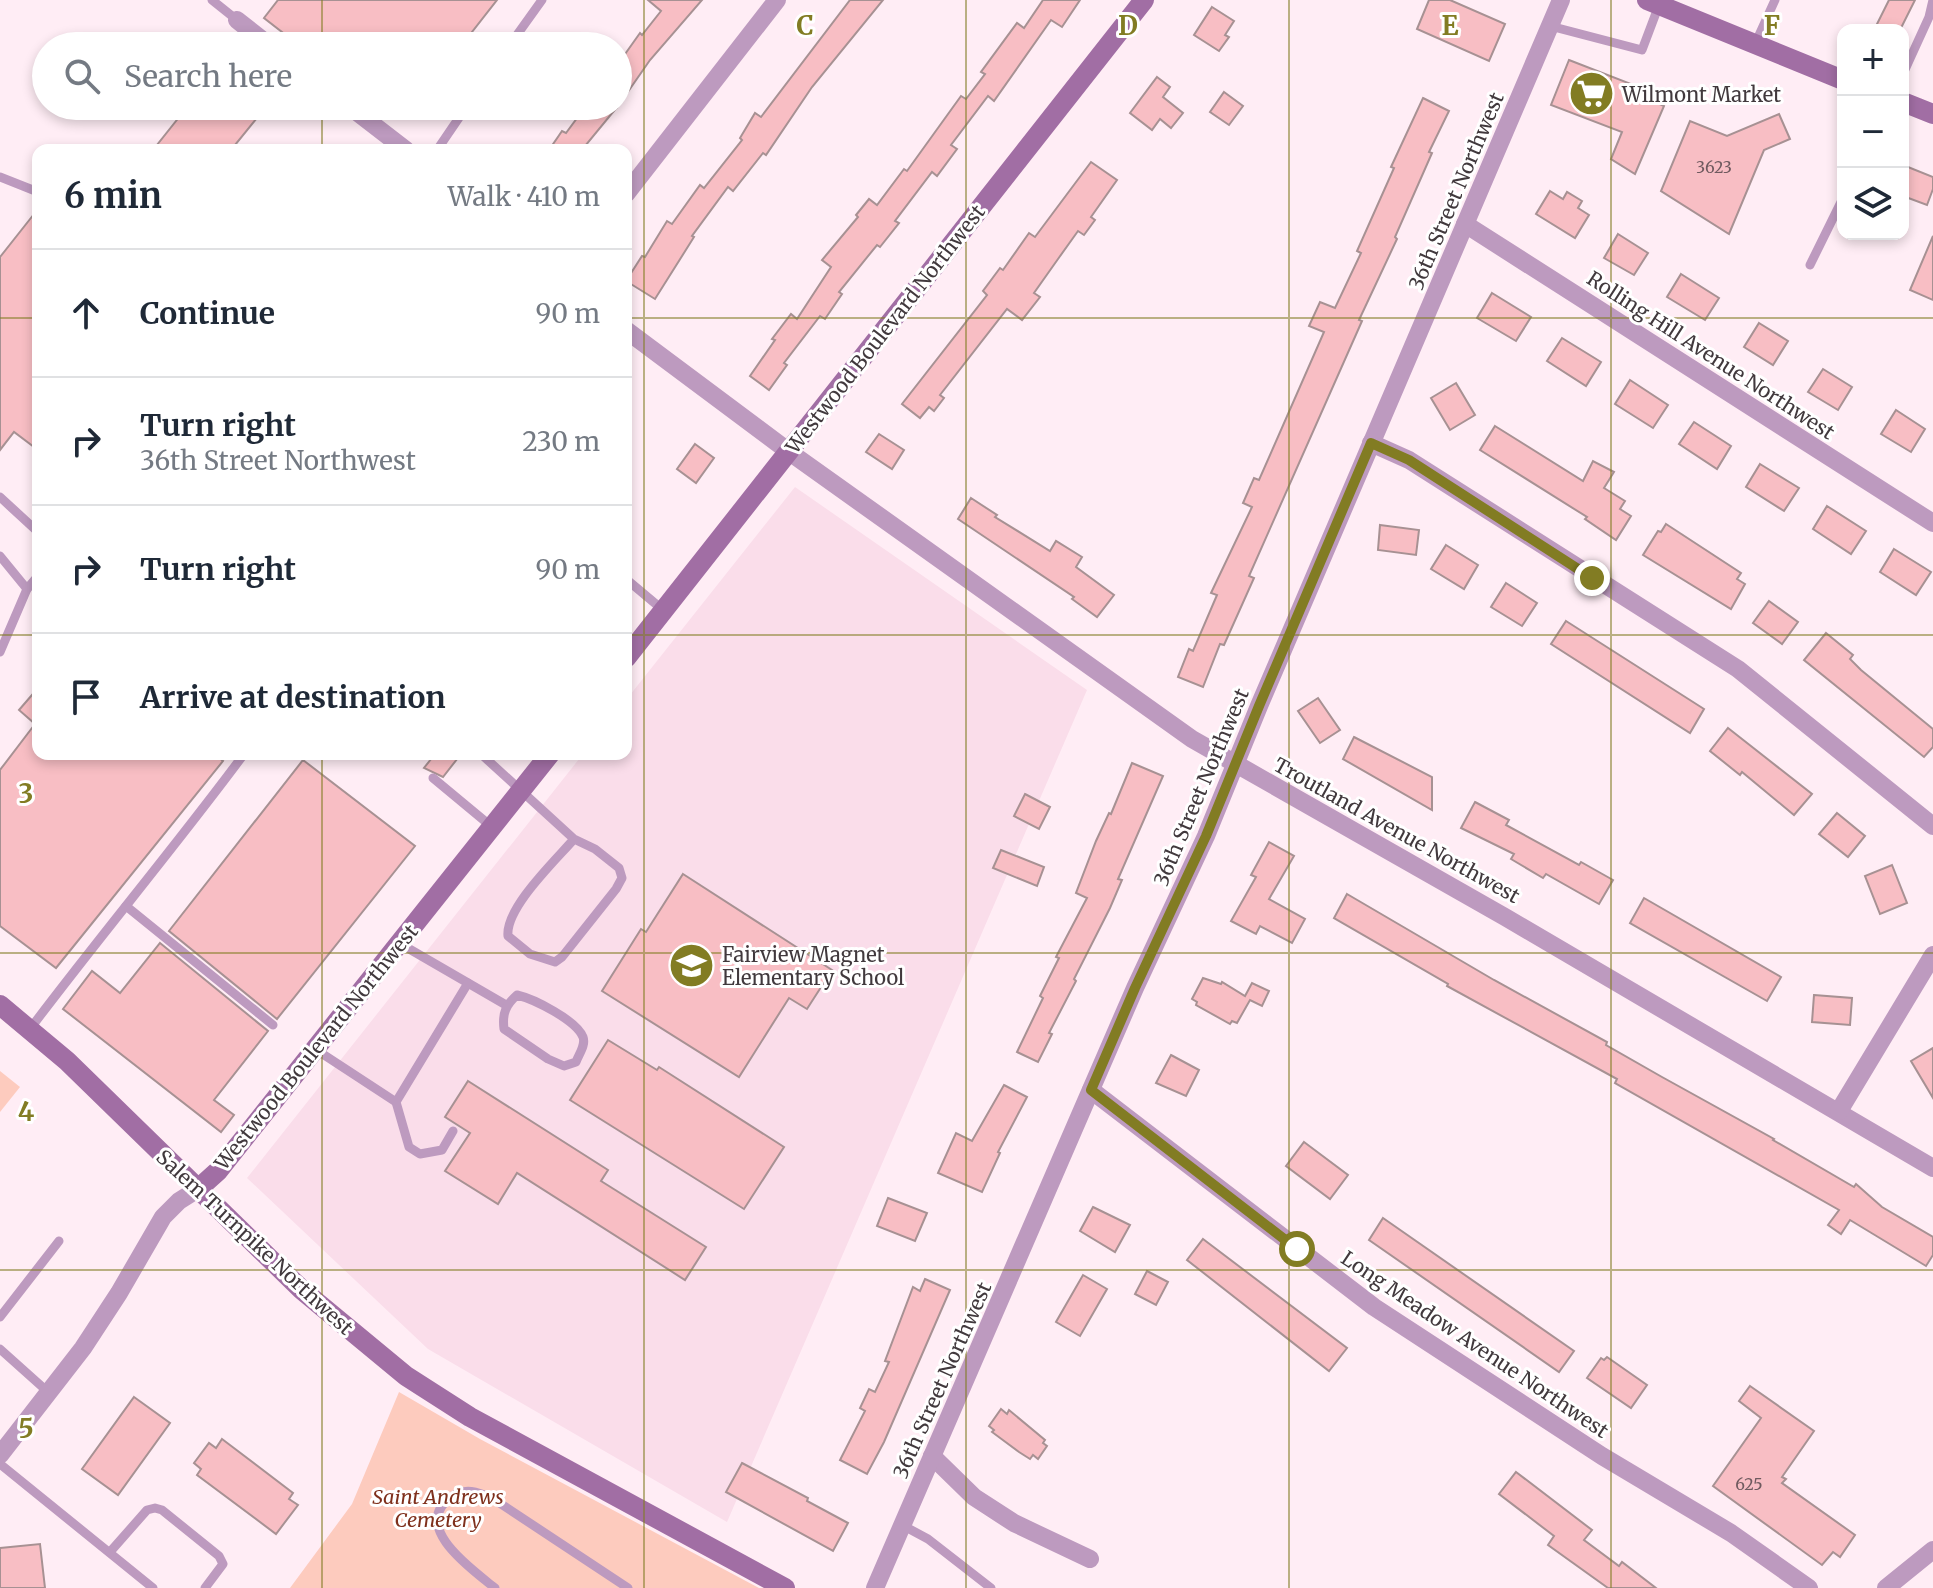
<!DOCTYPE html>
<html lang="en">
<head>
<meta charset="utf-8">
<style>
  body { margin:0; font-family:Merriweather,serif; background:#f2f2f3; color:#1f2937 }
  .controls { position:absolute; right:24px; top:24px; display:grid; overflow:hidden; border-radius:16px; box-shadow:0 4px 12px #0003 }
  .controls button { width:72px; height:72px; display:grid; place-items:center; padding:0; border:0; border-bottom:2px solid #e0e1e3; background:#fff; color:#1f2937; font:40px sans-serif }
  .stop { position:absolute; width:24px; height:24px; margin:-18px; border:6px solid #827c23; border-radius:50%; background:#fff }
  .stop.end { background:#827c23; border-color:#fff; box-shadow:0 2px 8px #0008 }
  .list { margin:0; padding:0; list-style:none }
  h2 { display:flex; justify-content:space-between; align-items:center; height:104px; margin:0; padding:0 32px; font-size:34px }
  h2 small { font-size:26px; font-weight:400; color:#747a83 }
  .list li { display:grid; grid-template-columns:52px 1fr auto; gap:24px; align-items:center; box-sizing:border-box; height:128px; padding:0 32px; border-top:2px solid #e0e1e3 }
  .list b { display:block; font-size:30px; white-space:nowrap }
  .list p { margin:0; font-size:26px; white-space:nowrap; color:#747a83 }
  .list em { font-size:26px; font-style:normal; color:#747a83 }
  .icon { flex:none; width:44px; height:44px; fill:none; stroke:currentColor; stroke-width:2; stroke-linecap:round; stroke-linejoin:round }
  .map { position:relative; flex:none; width:1933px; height:1588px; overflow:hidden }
  .search { position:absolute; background:#fff; box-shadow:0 4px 12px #0003; left:32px; top:32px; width:600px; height:88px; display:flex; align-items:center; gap:20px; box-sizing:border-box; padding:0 28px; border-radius:44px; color:#747a83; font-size:30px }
  .panel { position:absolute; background:#fff; box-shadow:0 4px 12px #0003; left:32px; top:144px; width:600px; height:616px; border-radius:16px }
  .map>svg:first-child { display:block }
</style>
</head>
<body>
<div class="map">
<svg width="1933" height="1588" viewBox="0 0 1933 1588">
  <rect width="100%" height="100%" fill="#ffedf5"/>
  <!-- built -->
  <path fill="#faddea" d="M795,487L1087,690L727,1522L428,1349L247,1178L583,754H626V700Z"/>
  <!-- green -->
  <g fill="#fdcbbe">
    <path d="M0,1071L20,1087L0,1112Z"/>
    <path d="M399,1392L480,1439L759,1588H290L352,1504Z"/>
  </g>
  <!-- building -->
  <g fill="#f8bec4" stroke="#a79193" stroke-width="2">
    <path d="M278,0H497L461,46H300L264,18Z"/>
    <path d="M648,0H702L650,60L618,106V64L640,33L642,35L661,11Z"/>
    <path d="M850,0H883L812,87L766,155L763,153L733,191L728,187L692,236L694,237L655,299L626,281L642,256L645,257L667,221L672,224L700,185L704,188L742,140L740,138L755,113L761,117Z"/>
    <path d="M1043,0H1080L1062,27L1051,20L994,101L988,96L951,145L957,149L937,176L932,172L895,221L899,223L880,247L877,245L839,292L842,294L825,319L820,316L784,363L787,365L769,390L750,376L775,340L772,339L791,314L797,319L831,267L822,260L858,217L856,215L869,199L877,205L904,169L907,171L961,96L966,99L985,74L981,72L1017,23L1024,28Z"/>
    <path d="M1429,0H1450L1505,24L1489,61L1417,29Z"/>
    <path d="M1889,0H1915L1900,30H1874Z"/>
    <path d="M1212,7L1234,21L1225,35L1229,37L1219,51L1194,35Z"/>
    <path d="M1569,60L1631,84L1629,90L1664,106L1635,174L1611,159L1622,132L1551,105Z"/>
    <path d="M1157,77L1170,87L1163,97L1183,113L1171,128L1160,119L1152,130L1130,113Z"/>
    <path d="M1224,92L1243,106L1229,125L1210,112Z"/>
    <path d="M1423,98L1449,111L1429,152L1432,153L1395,237L1397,239L1359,320L1362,321L1249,576L1254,578L1224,645L1220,644L1203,687L1178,677L1189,649L1193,651L1217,595L1211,593L1252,507L1243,503L1254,478L1259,480L1324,332L1309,326L1320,302L1335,308L1361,253L1357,251L1394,168L1391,167Z"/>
    <path d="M188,106H252L261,113L231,150H153Z"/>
    <path d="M586,106H618L585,146L591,150H549L562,131L566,133Z"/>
    <path d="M1779,114L1790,139L1764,150L1729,234L1661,191L1690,121L1727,136Z"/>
    <path d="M1091,162L1117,180L1091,217L1095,220L1084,235L1078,231L1058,259L1034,293L1040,297L1022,320L1007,309L940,395L944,398L934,411L929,407L920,418L902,404L987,295L983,291L1000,268L1003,270L1029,233L1035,237Z"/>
    <path d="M1903,165L1933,177V189L1927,205L1903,196Z"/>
    <path d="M1550,191L1563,199L1567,192L1582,201L1578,208L1589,215L1575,238L1536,214Z"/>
    <path d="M38,209V450L14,432L0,450V257Z"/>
    <path d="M1618,234L1648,253L1634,275L1604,258Z"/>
    <path d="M1933,236V300L1910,290Z"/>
    <path d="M1681,274L1719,298L1705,320L1667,297Z"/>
    <path d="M1492,293L1531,317L1516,341L1477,318Z"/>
    <path d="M1759,323L1788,341L1773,365L1744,347Z"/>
    <path d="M1562,338L1601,362L1586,386L1547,361Z"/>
    <path d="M1823,369L1852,387L1838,410L1808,392Z"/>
    <path d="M1630,380L1668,405L1653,428L1615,404Z"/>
    <path d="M1456,383L1475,415L1450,430L1431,398Z"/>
    <path d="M1896,410L1925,429L1911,452L1881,434Z"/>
    <path d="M1694,422L1731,446L1717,469L1679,444Z"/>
    <path d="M1495,426L1583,481L1593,461L1614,472L1604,488L1625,501L1620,509L1631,516L1616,540L1585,519L1587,517L1480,450Z"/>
    <path d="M879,434L904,450L892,469L866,452Z"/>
    <path d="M695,444L714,458L696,483L677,469Z"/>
    <path d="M1760,464L1799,488L1784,511L1746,487Z"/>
    <path d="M971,498L997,515L995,517L1050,551L1056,541L1082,557L1076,567L1114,595L1097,617L1072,599L1074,597L958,519Z"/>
    <path d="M1827,506L1866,531L1851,554L1813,529Z"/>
    <path d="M1666,524L1741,573L1737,579L1745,584L1731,609L1643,555L1658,531L1661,532Z"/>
    <path d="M1380,525L1419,530L1416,555L1378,550Z"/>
    <path d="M1446,545L1478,565L1464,589L1431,569Z"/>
    <path d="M1894,549L1931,572L1916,595L1880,572Z"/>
    <path d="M1506,583L1537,603L1522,626L1491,607Z"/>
    <path d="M1769,601L1798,622L1782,644L1753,623Z"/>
    <path d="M1566,621L1704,709L1690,733L1551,644Z"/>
    <path d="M1826,633L1853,655L1850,659L1861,670L1933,729V747L1924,757L1804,660Z"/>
    <path d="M38,688V754H214L223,761L56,968L0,926V770L35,724L19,710Z"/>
    <path d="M1318,698L1340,730L1320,743L1298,711Z"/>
    <path d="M1728,728L1812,794L1794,815L1742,772L1740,775L1710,751Z"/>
    <path d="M1354,737L1432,777V810L1343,759Z"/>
    <path d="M435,754H461L443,777L424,768Z"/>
    <path d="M303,760L415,846L277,1019L169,931Z"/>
    <path d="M1132,763L1163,776L1118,879L1122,880L1110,908L1074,979L1076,981L1049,1033L1052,1034L1038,1062L1017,1052L1043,998L1040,996L1059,958L1056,957L1087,898L1076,893L1096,841L1109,813L1111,814Z"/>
    <path d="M1025,794L1050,807L1039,829L1014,816Z"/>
    <path d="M1475,802L1509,820L1506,825L1579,865L1581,862L1613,880L1599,904L1546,874L1543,878L1511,859L1514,854L1461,828Z"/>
    <path d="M1837,813L1865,836L1848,857L1819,834Z"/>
    <path d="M1269,842L1294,856L1269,899L1305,919L1292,943L1260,926L1256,934L1231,921L1256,877L1251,875Z"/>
    <path d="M1001,850L1044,867L1037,886L993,868Z"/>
    <path d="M1892,865L1907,903L1880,914L1865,876Z"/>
    <path d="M683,874L832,970L807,1009L789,998L739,1077L602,991L641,929L646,932Z"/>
    <path d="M1347,894L1494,980L1607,1042L1606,1045L1662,1077L1774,1139L1773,1140L1854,1187L1856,1184L1882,1207L1933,1237V1255L1926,1266L1850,1220L1841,1234L1828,1225L1839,1210L1615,1083L1617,1079L1447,986L1448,984L1334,918Z"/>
    <path d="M1644,898L1781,977L1767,1001L1630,923Z"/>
    <path d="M160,943L268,1031L214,1100L234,1115L221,1132L63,1009L92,971L120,993Z"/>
    <path d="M1203,978L1221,984L1222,982L1245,996L1252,983L1269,991L1262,1006L1250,1000L1237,1023L1232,1021L1230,1024L1196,1005L1197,1002L1192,999Z"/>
    <path d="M1814,995L1852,998L1850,1025L1812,1022Z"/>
    <path d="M608,1040L657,1070L659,1067L784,1147L744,1209L570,1100Z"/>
    <path d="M1933,1048V1098L1911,1061Z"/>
    <path d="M1171,1055L1199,1070L1186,1096L1156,1083Z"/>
    <path d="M468,1081L608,1170L601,1181L706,1247L685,1280L517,1173L498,1204L445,1171L470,1133L445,1117Z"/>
    <path d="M1004,1085L1027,1097L998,1152L1000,1153L982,1192L938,1173L956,1133L972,1141Z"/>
    <path d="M1304,1142L1348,1175L1330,1199L1286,1166Z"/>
    <path d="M888,1198L927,1213L915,1241L877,1226Z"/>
    <path d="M1093,1207L1130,1225L1115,1252L1080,1231Z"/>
    <path d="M1383,1218L1574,1351L1559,1372L1369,1240Z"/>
    <path d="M1203,1239L1347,1348L1329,1371L1187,1260Z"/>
    <path d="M1147,1271L1168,1282L1156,1305L1135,1294Z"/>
    <path d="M1083,1275L1107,1289L1080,1336L1056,1322Z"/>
    <path d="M925,1279L950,1290L884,1442L867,1474L840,1460L865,1411L860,1408L869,1389L875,1392L889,1362L885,1361L913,1287L920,1291Z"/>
    <path d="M1607,1357L1647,1385L1631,1408L1587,1378L1601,1358L1604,1360Z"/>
    <path d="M1750,1386L1814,1431L1782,1477L1786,1479L1782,1483L1855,1535L1840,1557L1833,1552L1822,1565L1713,1486L1761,1418L1739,1401Z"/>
    <path d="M134,1397L170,1423L118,1495L82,1469Z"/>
    <path d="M1001,1409L1007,1414L1009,1410L1045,1440L1043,1443L1047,1446L1038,1459L1033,1455L1030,1459L1019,1452L992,1432L994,1430L989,1426Z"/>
    <path d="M222,1439L293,1493L289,1499L298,1505L276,1534L197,1475L201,1469L194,1463L209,1443L216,1448Z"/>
    <path d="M742,1463L808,1498L807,1501L848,1523L833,1551L726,1492Z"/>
    <path d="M1516,1472L1592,1530L1584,1540L1619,1566L1622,1562L1656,1588H1608L1548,1545L1554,1536L1499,1494Z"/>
    <path d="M40,1544L45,1588H0V1548Z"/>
  </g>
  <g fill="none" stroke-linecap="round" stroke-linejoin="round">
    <!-- lane -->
    <g stroke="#bd9abf" stroke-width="9">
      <path d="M212,0L237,20"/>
      <path d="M1550,26L1642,50L1659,5"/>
      <path d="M1755,44L1775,0"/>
      <path d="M509,46L542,0"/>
      <path d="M1903,74L1929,17L1933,0"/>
      <path d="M437,150L467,106"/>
      <path d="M0,177L38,192"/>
      <path d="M1810,265L1843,198"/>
      <path d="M0,497L38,532"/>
      <path d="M0,556L27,589"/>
      <path d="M626,579L663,610"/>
      <path d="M0,652L27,589L38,576"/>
      <path d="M481,754L574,839L595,849L619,868L622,878L616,889L562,957L555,962L530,954L508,936C505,908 556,860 574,839"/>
      <path d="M433,778L492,827"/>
      <path d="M126,906L273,1025"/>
      <path d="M399,943L506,1005"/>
      <path d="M517,995C534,999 576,1020 583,1037C586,1045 579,1054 576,1062L564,1066L548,1059L504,1029C502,1013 506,1005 517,995Z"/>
      <path d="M30,1029C100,936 175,847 244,754"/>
      <path d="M315,1049L396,1102"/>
      <path d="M453,1131L442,1150L420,1154L409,1147L396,1102L468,983"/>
      <path d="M0,1317L59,1241"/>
      <path d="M0,1349L48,1392"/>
      <path d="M0,1464L153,1588"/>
      <path d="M902,1525L928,1539L991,1588"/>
      <path d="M110,1552L147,1510L155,1508L162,1510L219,1556L223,1564L205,1588"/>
      <path d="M495,1588C473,1570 410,1527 451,1497C465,1487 478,1492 492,1498L628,1588"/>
    </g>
    <!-- street -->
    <g stroke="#bd9abf" stroke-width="18">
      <path d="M237,20L270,46"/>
      <path d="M349,106L406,150"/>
      <path d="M626,194L777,0"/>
      <path d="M1465,224L1933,523"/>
      <path d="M626,330L788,451L1192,739L1505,917L1933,1168"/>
      <path d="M1371,443L1409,460L1738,669L1933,826"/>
      <path d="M1091,1090L1374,1307L1602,1456L1731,1533L1809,1588"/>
      <path d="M1839,1111L1933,955"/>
      <path d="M0,1455L83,1348L119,1293L163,1217L179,1201L198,1189"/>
      <path d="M932,1456L974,1497L1014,1523L1090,1559"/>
      <path d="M875,1588L1135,988L1206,836L1259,706L1561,0"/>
      <path d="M1886,1588L1933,1550"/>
    </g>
    <!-- secondary -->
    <g stroke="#a16ea4" stroke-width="20">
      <path d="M1647,0L1843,80"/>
      <path d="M1903,102L1933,114"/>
      <path d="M626,658L1144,0"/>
      <path d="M0,1005L67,1061L302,1290L406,1376L470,1417L785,1588"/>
      <path d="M198,1189L218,1171L550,754"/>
    </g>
  </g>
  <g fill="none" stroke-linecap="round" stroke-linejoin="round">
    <!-- route -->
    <path stroke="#827c23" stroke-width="10" d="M1297,1249L1091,1090L1135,988L1206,836L1259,706L1371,443L1409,460L1592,578"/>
  </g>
  <!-- grid -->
  <path fill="none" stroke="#827c23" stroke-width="2" stroke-opacity="0.55" d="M322,0V46M644,0V1588M966,0V1588M1289,0V1588M1611,0V1588M322,106V150M0,318H38M626,318H1933M0,635H38M626,635H1933M322,754V1588M0,953H1933M0,1270H1933"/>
  <!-- icons -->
  <defs>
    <symbol id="supermarket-disc" viewBox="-11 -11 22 22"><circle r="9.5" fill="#827c23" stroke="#fff"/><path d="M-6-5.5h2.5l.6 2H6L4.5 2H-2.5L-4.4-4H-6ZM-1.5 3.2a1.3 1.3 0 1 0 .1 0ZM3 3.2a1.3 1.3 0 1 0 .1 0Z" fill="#fff"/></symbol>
    <symbol id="school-disc" viewBox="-11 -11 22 22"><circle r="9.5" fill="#827c23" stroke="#fff"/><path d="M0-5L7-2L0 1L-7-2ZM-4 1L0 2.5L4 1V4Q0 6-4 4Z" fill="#fff"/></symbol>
  </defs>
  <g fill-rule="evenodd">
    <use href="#supermarket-disc" x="1566" y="68" width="51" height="51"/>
    <use href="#school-disc" x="666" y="940" width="51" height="51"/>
  </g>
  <g text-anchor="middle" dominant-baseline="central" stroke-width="6" stroke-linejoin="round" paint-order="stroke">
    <!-- number labels -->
    <g font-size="16" fill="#6f5a5f">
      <text x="1714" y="167">3623</text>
      <text x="1749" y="1484">625</text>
    </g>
    <!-- poi labels -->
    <g font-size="20" fill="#41393d" stroke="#fff" text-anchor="start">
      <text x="1622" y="94">Wilmont Market</text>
      <text x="722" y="954">Fairview Magnet<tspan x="722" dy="23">Elementary School</tspan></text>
    </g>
    <!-- street labels -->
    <g font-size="20" fill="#41393d" stroke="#fff">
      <text transform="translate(1456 191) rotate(-67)">36th Street Northwest</text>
      <text transform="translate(885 329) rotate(-52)">Westwood Boulevard Northwest</text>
      <text transform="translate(1711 355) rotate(33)">Rolling Hill Avenue Northwest</text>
      <text transform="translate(1201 787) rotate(-67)">36th Street Northwest</text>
      <text transform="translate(1397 830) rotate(29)">Troutland Avenue Northwest</text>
      <text transform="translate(316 1047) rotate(-51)">Westwood Boulevard Northwest</text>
      <text transform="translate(255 1242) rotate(43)">Salem Turnpike Northwest</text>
      <text transform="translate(1475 1344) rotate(34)">Long Meadow Avenue Northwest</text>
      <text transform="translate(942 1380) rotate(-66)">36th Street Northwest</text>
    </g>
    <!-- park labels -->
    <g font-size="20" font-style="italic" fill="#7f301c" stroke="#fff">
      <text x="438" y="1496">Saint Andrews<tspan x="438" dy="23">Cemetery</tspan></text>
    </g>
  </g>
  <g font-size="26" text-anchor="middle" font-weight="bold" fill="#827c23" stroke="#fff" stroke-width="6" stroke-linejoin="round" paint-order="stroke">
    <text x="805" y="35">C</text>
    <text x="1128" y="35">D</text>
    <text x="1450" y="35">E</text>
    <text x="1772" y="35">F</text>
    <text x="26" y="803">3</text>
    <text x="26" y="1121">4</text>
    <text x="26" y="1438">5</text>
  </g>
</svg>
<div class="controls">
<button>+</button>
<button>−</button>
<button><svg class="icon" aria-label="layers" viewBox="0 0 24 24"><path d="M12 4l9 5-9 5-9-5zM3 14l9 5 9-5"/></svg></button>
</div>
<div class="stop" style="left:1297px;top:1249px"></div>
<div class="stop end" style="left:1592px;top:578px"></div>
<div class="search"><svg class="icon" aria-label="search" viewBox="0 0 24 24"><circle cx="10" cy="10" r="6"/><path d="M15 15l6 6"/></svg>Search here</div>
<section class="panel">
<h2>6 min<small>Walk · 410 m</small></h2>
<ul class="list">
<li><svg class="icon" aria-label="ahead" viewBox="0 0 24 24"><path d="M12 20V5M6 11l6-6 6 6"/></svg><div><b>Continue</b></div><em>90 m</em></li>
<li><svg class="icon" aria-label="right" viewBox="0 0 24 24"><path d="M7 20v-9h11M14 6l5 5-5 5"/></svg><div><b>Turn right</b><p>36th Street Northwest</p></div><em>230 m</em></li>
<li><svg class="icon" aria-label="right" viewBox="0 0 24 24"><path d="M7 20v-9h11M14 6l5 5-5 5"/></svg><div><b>Turn right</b></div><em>90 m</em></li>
<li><svg class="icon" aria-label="arrive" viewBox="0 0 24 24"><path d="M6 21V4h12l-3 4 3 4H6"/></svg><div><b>Arrive at destination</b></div></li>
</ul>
</section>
</div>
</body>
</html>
